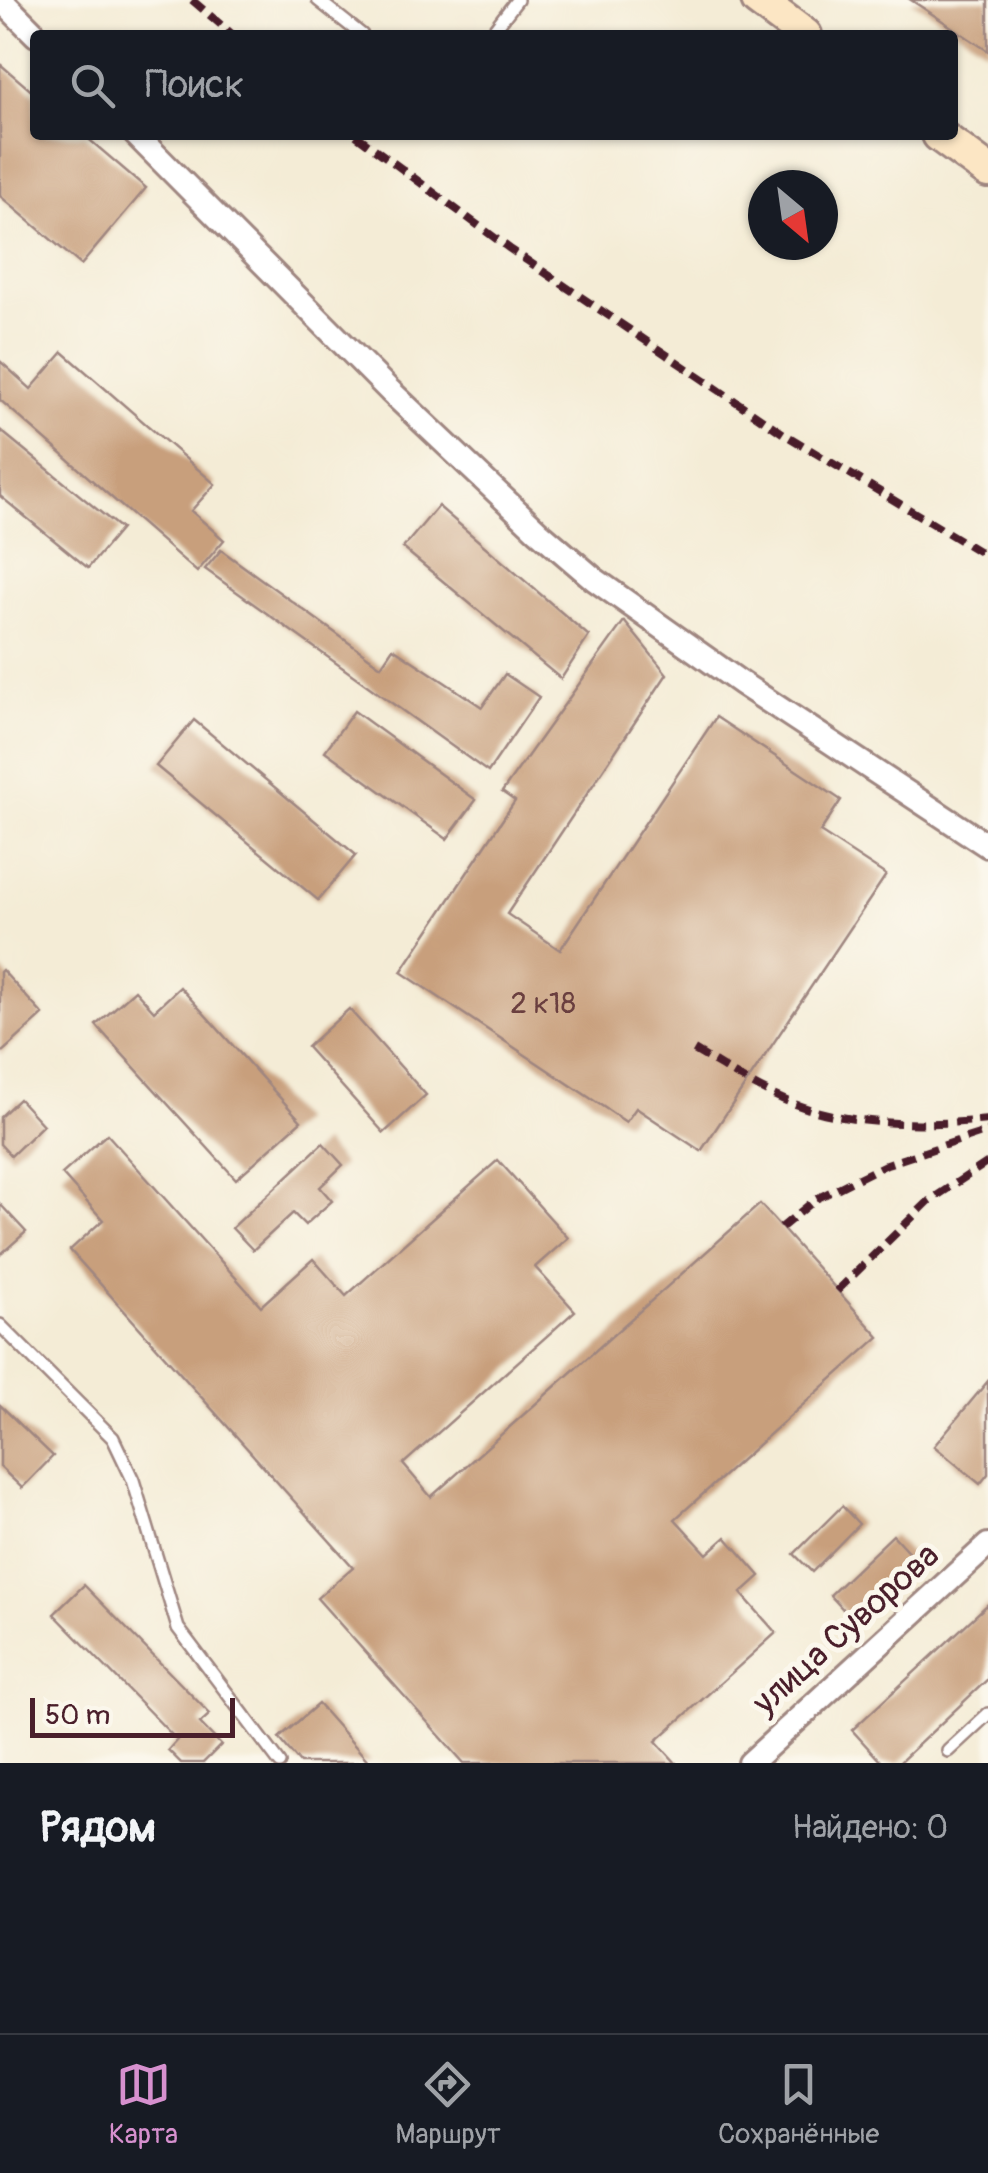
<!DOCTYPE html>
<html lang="ru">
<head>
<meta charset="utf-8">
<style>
  body { margin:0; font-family:Pangolin,sans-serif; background:#20242c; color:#f1f3f6 }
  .compass { position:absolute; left:748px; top:170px; width:90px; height:90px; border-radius:50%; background:#171b24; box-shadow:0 2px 8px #0004; rotate:151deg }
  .scale { position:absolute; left:30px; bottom:25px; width:205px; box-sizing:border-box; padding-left:10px; border:5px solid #4a1f2b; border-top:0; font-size:28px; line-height:35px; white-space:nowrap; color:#4a1f2b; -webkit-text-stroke:8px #fbf7ec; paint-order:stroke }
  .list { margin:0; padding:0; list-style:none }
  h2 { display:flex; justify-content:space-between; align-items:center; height:130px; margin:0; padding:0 40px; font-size:42px }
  h2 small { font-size:32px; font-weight:400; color:#9ea1a6 }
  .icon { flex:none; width:55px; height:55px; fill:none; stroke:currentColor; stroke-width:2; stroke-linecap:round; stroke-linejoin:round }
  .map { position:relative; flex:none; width:988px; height:1763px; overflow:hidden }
  .search { position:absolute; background:#171b24; box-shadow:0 2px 8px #0004; left:30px; right:30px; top:30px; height:110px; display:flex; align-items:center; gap:25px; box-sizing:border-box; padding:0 35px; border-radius:10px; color:#9ea1a6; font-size:38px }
  .sheet { height:270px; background:#171b24 }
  nav { display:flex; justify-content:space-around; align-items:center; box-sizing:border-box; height:140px; border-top:2px solid #363941; background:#171b24; font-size:28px; color:#9ea1a6 }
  nav a { display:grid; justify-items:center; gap:5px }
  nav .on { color:#d690ce }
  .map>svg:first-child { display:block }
</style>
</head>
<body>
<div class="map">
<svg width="988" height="1763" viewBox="0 0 988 1763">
  <rect width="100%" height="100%" fill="#fbf7ec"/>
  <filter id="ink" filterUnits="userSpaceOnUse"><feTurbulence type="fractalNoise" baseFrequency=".01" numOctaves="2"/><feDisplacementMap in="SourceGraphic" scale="20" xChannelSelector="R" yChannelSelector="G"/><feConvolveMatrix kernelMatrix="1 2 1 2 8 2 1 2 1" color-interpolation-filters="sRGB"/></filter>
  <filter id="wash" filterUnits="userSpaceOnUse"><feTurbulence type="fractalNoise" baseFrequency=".0048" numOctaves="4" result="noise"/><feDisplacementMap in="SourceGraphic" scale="40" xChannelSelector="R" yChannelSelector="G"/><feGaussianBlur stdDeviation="2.25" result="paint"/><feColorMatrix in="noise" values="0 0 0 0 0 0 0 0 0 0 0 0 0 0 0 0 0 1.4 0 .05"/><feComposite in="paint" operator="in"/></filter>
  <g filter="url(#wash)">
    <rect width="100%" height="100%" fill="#f4ecd6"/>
    <g id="blocks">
      <!-- building -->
      <g fill="#c89f7c">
        <path d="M911,0H988V51Z"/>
        <path d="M0,64L35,94V135H84L146,188L81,265L0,196Z"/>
        <path d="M63,352L215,484L191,511L224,540L197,572L0,400V361L31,389Z"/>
        <path d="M0,430L121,529L88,568L0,496Z"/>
        <path d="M438,506L589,636L561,679L403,548Z"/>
        <path d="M221,550L381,666L393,648L482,707L505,674L539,697L488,772L205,569Z"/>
        <path d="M624,621L667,674L507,914L560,950L716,717L841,800L820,832L886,875L701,1151L636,1108L626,1122L401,972L515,801L502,792Z"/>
        <path d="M354,711L476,800L447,839L325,751Z"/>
        <path d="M194,720L356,855L318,900L156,766Z"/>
        <path d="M2,970L43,1015L0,1054V972Z"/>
        <path d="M180,987L301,1121L236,1179L96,1025L135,990L154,1011Z"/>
        <path d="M349,1009L426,1095L384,1133L307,1047Z"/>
        <path d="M19,1099L43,1125L11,1156L0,1144V1117Z"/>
        <path d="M107,1134L261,1306L313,1259L346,1296L498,1160L568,1238L535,1267L575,1311L403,1464L431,1497L760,1204L879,1337L675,1519L707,1554L726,1537L760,1576L741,1593L776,1633L656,1741L676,1763H464L317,1598L353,1567L70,1250L103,1220L62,1174Z"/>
        <path d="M323,1143L343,1165L320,1187L332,1201L305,1225L293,1213L253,1250L232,1228Z"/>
        <path d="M0,1204L26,1232L0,1255Z"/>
        <path d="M988,1381V1474L980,1484L934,1446Z"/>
        <path d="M0,1405L53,1456L22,1488L0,1467Z"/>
        <path d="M842,1506L859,1524L812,1572L794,1554Z"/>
        <path d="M893,1535L913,1557L850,1617L830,1595Z"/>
        <path d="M84,1585L210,1714L200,1723L221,1745L203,1763H181L168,1750L177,1740L54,1614Z"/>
        <path d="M988,1604V1679L899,1763H882L852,1730Z"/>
        <path d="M318,1704L370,1763H300L279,1738Z"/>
      </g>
    </g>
  </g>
  <g filter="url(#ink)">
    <use href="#blocks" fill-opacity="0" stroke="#9f8680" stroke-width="2.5"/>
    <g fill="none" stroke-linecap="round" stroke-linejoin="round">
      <defs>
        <g id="lane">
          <path d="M318,0L362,35"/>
          <path d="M490,35L517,0"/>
          <path d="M0,1325L113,1438L133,1480L178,1628L280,1763"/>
          <path d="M948,1751L988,1714"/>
        </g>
        <g id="street">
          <path d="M1,0L36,35"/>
          <path d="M136,135L390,391L538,531L594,579L741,683L988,846"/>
          <path d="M750,1763L988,1545"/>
        </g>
        <g id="secondary">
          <path d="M758,0L805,35"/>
          <path d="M939,135L988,171"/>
        </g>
      </defs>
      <!-- lane casing -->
      <use href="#lane" stroke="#9f8680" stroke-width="16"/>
      <!-- street casing -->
      <use href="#street" stroke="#9f8680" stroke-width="28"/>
      <!-- secondary casing -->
      <use href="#secondary" stroke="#9f8680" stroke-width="38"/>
      <!-- lane -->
      <use href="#lane" stroke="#fff" stroke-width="11"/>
      <!-- street -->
      <use href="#street" stroke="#fff" stroke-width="22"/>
      <!-- secondary -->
      <use href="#secondary" stroke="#fce6c4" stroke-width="32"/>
      <!-- rail -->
      <g stroke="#4a1f2b" stroke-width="8" stroke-dasharray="15 8" stroke-linecap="butt">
        <path d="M192,0L233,35"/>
        <path d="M356,135L510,249L784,434L988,557"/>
        <path d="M694,1050C723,1067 752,1086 782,1099C846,1127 920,1126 988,1120"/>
        <path d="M781,1228L816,1199L887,1164L988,1131"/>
        <path d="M837,1291L929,1201L988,1162"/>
      </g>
    </g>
  </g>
  <g text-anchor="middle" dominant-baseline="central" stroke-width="10" stroke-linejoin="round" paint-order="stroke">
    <!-- number labels -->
    <g font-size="30" fill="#6a3f3f">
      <text x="543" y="1003">2 к18</text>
    </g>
    <!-- street labels -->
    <g font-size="35" fill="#4a1f2b" stroke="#fbf7ec">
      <text transform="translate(846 1629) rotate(-42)">улица Суворова</text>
    </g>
  </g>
</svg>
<svg class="compass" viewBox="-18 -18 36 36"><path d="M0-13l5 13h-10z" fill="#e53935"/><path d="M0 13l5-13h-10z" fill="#9ea1a6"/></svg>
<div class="scale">50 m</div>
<div class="search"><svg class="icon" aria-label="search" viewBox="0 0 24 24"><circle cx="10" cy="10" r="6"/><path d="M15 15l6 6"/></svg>Поиск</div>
</div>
<section class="sheet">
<h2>Рядом<small>Найдено: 0</small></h2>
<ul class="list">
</ul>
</section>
<nav>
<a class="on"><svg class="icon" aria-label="map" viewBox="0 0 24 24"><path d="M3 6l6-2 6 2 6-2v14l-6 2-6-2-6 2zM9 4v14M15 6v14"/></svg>Карта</a>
<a><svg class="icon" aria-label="directions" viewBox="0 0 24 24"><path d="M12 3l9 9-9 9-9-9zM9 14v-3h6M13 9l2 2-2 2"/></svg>Маршрут</a>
<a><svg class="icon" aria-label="saved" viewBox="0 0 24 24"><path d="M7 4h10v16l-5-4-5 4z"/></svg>Сохранённые</a>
</nav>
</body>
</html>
